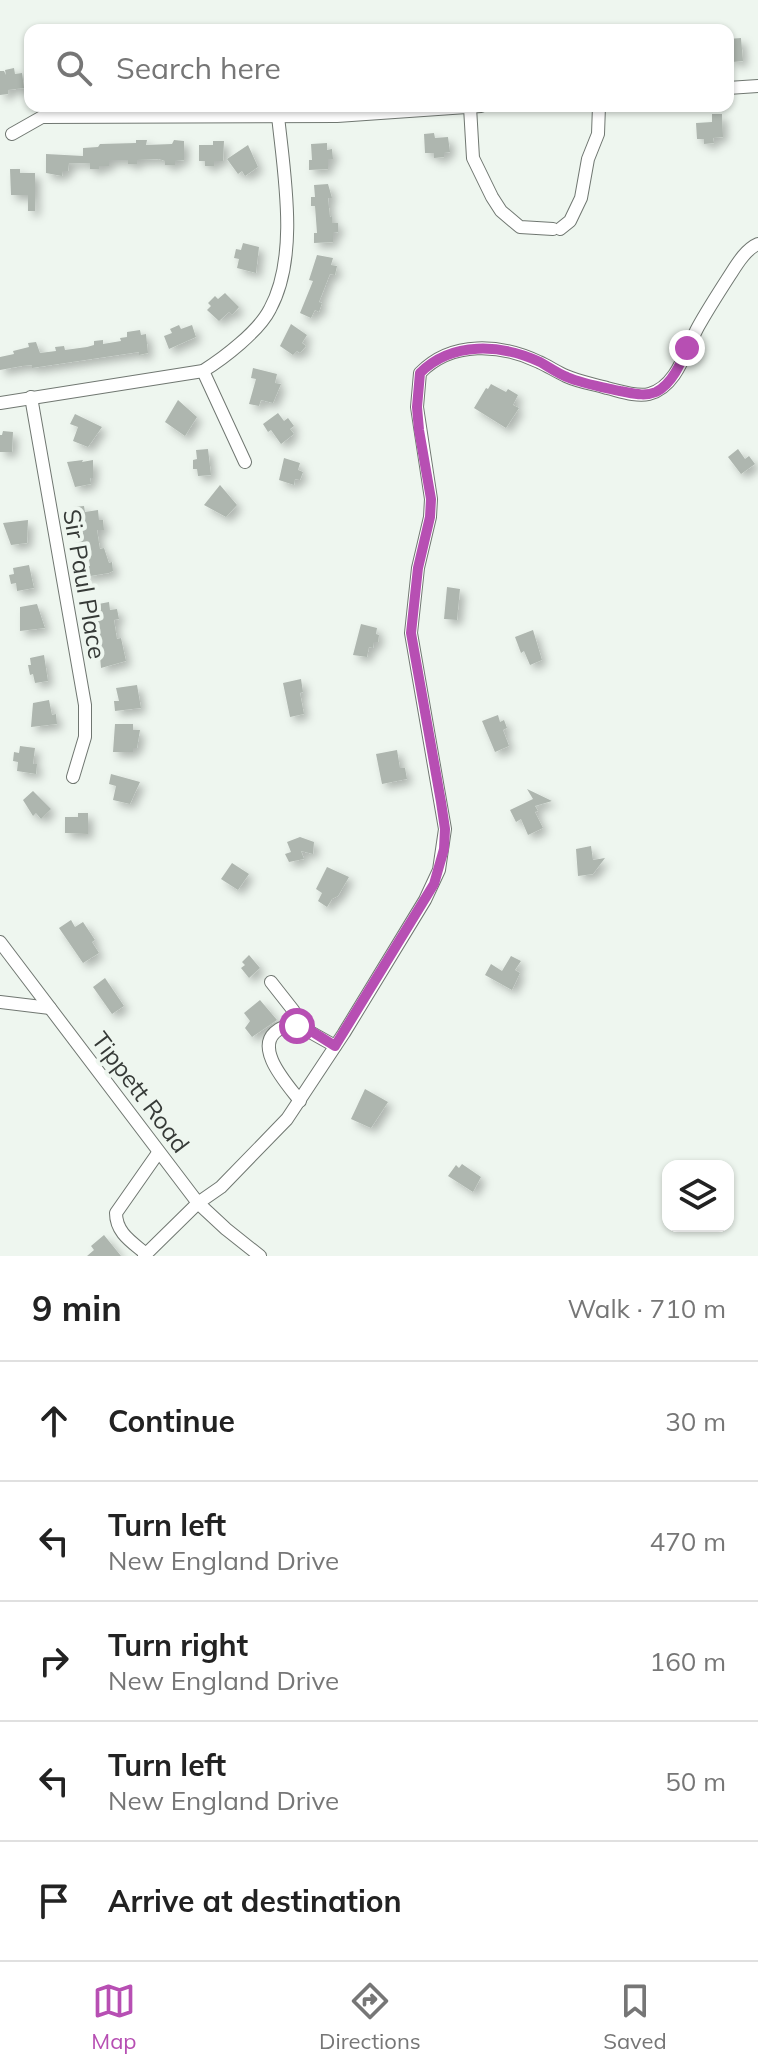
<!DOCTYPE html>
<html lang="en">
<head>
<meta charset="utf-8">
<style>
  body { margin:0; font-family:Mulish,sans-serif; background:#f2f2f2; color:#222 }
  .controls { position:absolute; right:24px; bottom:24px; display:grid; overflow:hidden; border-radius:16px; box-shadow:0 2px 6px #0004 }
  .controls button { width:72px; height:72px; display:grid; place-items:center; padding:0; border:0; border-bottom:2px solid #e0e0e0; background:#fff; color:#222; font:40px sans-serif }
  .stop { position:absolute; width:24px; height:24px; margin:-18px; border:6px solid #b74fb3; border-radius:50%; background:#fff }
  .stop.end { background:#b74fb3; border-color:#fff; box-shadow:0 2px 8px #0008 }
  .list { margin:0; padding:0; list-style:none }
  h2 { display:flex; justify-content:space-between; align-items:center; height:104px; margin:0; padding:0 32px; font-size:34px }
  h2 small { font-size:26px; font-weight:400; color:#767676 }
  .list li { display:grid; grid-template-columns:52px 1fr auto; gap:24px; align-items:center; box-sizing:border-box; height:120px; padding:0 32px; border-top:2px solid #e0e0e0 }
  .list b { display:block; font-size:30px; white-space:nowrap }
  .list p { margin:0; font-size:26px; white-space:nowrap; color:#767676 }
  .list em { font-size:26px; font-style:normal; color:#767676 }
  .icon { flex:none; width:44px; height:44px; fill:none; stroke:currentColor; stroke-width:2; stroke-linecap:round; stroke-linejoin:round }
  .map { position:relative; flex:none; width:758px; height:1256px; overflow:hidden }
  .search { position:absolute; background:#fff; box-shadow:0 2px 6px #0004; left:24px; right:24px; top:24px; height:88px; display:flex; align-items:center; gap:20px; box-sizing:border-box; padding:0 28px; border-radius:16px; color:#767676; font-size:30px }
  .sheet { height:704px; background:#fff }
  nav { display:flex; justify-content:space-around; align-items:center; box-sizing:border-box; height:112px; border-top:2px solid #e0e0e0; background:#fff; font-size:22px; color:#767676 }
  nav a { display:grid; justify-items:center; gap:4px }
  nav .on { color:#b74fb3 }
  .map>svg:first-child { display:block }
</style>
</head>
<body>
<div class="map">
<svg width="758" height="1256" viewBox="0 0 758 1256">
  <defs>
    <filter id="shadow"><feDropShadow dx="5" dy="5" stdDeviation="4" flood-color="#0004"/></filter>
  </defs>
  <rect width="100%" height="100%" fill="#eef6ef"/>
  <!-- building -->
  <g fill="#aeb6af" filter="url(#shadow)">
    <path d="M741,38L743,61L732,62V57H728V39Z"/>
    <path d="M14,68L15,74L22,73L24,88L8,90V94L0,95V71H4L6,75L5,70Z"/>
    <path d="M712,114H722L723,137L713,138L714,143L704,144V139H697L696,123L712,122Z"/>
    <path d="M434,133L435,138L448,137L450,152L444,153V157L434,158V153H425L424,134Z"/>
    <path d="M136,140H147L146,145L172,144L174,140L184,141V160L175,161V165H165V161L159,159L137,160V164H128V160H109V166H99V169H90V163H69L68,171H63L62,176L46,173V154L83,156V148L98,147L100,144L136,143Z"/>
    <path d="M213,141H224L223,161H214V166H205V161H199V145H213Z"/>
    <path d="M327,143V150L332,149L333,159H328V169L309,170V160H312L311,144Z"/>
    <path d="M248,145L258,167L245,176L242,171L238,174L227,159Z"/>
    <path d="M10,169H20V173H35V211H28V195H11Z"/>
    <path d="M328,184L332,198H328L330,217L332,216V223H338V232L333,233V242L314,243V233H317L315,206H311V197H315L314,185Z"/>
    <path d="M243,243L259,247L256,273L237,268L239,259L234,258L236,249L241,250Z"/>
    <path d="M317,255L333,258L331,265L337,266L335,275L330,274L319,302L322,303L319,312L315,310L311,318L300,313L313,281L309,280Z"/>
    <path d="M225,293L239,307L232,315L229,312L219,321L207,310L211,306L208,303L215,296L218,299Z"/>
    <path d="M291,324L307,335L302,343L306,346L300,353L297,351L293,355L280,346Z"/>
    <path d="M179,325L181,329L192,325L196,337L169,349L164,336L172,333L170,329Z"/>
    <path d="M140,330L141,335L146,334L148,353L139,355V352L32,368V365L22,366L0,370V357L14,354L13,351L29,347L28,343L36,342L40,353L56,351L55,347L64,346L65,350L87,347L94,345V341L103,340V344L121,341L120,338L127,337V332Z"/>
    <path d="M253,368L277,374L275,383L281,384L273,403L261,400L259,406L249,404L256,379L251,378Z"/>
    <path d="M491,384L506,392L508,389L518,395L513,405L519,408L506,428L474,408L486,388L488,389Z"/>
    <path d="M178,400L197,417L185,436L165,422Z"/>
    <path d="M278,413L284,421L288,418L294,426L290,429L294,434L281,444L271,430L268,432L263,424Z"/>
    <path d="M75,414L102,427L88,447L73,441L78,427L70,424Z"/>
    <path d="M3,431L13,432L12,452H0V435H2Z"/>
    <path d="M208,449L211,475L198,476L197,469H193V460L197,459L196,450Z"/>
    <path d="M738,449L745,459L749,456L755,464L741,474L728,457Z"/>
    <path d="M284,458L300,463L298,470L303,472L300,480L295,479L294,485L279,480Z"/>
    <path d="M83,460L82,462L93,460V478H90L91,484L75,487L67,462Z"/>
    <path d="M220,485L237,505L226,517L204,505Z"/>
    <path d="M84,506L85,512L98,510L99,520H103L104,530H97L100,549L104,548L109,563L112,562L113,571L109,573L84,577L82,567L90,566L86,542H78L74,507Z"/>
    <path d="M28,520L27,543L11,545L3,523Z"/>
    <path d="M29,565L34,588L17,591L16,583L11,584L9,575L14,574L13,568Z"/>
    <path d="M447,587L460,589L457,620L444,619Z"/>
    <path d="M109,602L110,610L117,609L119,619L114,620L117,639L121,638L126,661L101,668L98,633L88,606Z"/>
    <path d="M37,604L45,628L20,631V607Z"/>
    <path d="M361,624L377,628L376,634L379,635L378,642H374L373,648L369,647L367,657L353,655Z"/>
    <path d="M533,630L542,660L530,665L524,651L521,653L515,637Z"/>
    <path d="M44,655L48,681L35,683L33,674L30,675L28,665H31L30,658Z"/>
    <path d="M301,679L303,692L300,693L304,714L290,717L283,683Z"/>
    <path d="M137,685L141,708L115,711L114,701H119L116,688Z"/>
    <path d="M49,700L52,715L56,714L57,724L31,727L33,703Z"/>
    <path d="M498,715L500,722L504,720L507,728L503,730L509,746L495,752L482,721Z"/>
    <path d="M115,724H133V730H140L137,748H133V752H113Z"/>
    <path d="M20,746L35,748L33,764H37L36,774L17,771L18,762L13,761L14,752L19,753Z"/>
    <path d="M397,750L400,768H405L407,779L382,784L376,754Z"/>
    <path d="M111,774L140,782L130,804L113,800L116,786L109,784Z"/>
    <path d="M527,789L552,801L535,806L538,811L535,812L543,828L528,835L521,819L516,822L510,810L533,799Z"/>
    <path d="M33,791L51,809L41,819L36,813L33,816L23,800Z"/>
    <path d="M78,813H88V834L65,833V817H78Z"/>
    <path d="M300,837L314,842L313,854L301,851L304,859L289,862L285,854L291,852L287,842Z"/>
    <path d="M591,846L593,860L605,858L593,874L578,876L576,849Z"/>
    <path d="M232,863L249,874L238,890L221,879Z"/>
    <path d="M327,867L349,877L338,896L332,899L327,907L318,901L322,893L316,889Z"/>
    <path d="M71,920L75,927L83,922L95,940L92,942L99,953L83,963L59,928Z"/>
    <path d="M249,955L260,968L249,978L241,968L245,965L242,962Z"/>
    <path d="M511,956L521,961L515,970L520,973L512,990L485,975L491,964L502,971Z"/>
    <path d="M105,978L124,1006L112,1014L93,987Z"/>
    <path d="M260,1000L277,1020L252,1037L245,1028L250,1021L244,1013Z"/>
    <path d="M365,1089L388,1102L371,1128L351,1119Z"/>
    <path d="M462,1164L481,1177L473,1192L448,1176L456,1165L459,1168Z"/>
    <path d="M104,1235L121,1256H87L94,1250L91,1246Z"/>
  </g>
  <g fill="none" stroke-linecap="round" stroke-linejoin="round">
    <defs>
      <g id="minor">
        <path d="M728,88L758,86"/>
        <path d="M470,107L473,158L492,197L501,211L520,227L553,229"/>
        <path d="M12,134L42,117L337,116L481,106"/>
        <path d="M560,229L570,221L581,198L588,159L598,134L599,106"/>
        <path d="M203,371L245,462"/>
        <path d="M31,397L85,705V737L73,777"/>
        <path d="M0,403L203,371C224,358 259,331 270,309C299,256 284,174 278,116"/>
        <path d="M0,942L198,1203L226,1229L260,1256"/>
        <path d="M271,982L293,1010L303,1028L335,1046"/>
        <path d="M0,1002L50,1008"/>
        <path d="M300,1101C288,1085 252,1047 278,1030C285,1025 295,1026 303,1028"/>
        <path d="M146,1254C132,1242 116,1233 116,1213L158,1153"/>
        <path d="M144,1256L198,1203L221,1187L287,1119L344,1033L425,900L439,870L445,829L411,633L418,568L430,517L431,499L417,407L420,373C452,340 501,344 539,362C548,366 557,372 566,376C579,382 594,384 607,388C620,391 636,397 649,394C677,387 686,349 698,327C708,309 719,292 730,275C737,264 746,249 758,244"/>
      </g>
    </defs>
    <!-- minor casing -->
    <use href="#minor" stroke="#707771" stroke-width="14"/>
    <!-- minor -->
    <use href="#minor" stroke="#fff" stroke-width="12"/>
  </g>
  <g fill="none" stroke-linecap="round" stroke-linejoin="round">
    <!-- route -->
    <path stroke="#b74fb3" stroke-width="10" d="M297,1026L308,1029L335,1046L434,884L444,849L445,829L441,802L411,633L418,568L430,517L431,499L419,430L417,407L420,373C452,341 501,344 540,362C549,367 557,373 567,377C583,384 602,387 620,391C632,393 644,397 656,392C672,384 681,363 687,348"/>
  </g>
  <g text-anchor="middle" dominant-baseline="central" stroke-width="8" stroke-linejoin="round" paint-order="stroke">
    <!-- street labels -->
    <g font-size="24" fill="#363a37" stroke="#eef6ef">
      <text transform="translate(85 584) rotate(80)">Sir Paul Place</text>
      <text transform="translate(141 1092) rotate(53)">Tippett Road</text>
    </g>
  </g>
</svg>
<div class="controls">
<button><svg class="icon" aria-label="layers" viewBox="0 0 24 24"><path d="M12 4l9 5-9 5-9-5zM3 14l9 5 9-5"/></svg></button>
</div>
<div class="stop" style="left:297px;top:1026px"></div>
<div class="stop end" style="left:687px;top:348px"></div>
<div class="search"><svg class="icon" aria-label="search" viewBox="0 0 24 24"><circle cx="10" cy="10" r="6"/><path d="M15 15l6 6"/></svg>Search here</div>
</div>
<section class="sheet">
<h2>9 min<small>Walk · 710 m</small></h2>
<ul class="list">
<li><svg class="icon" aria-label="ahead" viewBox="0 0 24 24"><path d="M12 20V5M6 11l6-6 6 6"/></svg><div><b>Continue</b></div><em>30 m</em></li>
<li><svg class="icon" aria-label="left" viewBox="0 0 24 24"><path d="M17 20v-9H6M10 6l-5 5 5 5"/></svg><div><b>Turn left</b><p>New England Drive</p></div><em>470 m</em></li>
<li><svg class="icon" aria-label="right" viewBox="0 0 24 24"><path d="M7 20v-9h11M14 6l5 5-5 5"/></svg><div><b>Turn right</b><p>New England Drive</p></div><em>160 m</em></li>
<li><svg class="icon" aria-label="left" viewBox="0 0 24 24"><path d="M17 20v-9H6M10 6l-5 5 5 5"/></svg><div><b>Turn left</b><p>New England Drive</p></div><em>50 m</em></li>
<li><svg class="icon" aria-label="arrive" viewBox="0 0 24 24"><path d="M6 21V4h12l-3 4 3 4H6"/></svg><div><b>Arrive at destination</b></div></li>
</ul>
</section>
<nav>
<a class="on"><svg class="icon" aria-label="map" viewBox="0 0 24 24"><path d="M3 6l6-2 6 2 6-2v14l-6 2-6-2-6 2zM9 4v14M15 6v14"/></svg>Map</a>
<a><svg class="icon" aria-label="directions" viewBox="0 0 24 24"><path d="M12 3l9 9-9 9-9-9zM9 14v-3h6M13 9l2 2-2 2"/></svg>Directions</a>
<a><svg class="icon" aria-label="saved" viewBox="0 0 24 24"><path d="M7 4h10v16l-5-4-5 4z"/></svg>Saved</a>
</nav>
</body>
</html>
